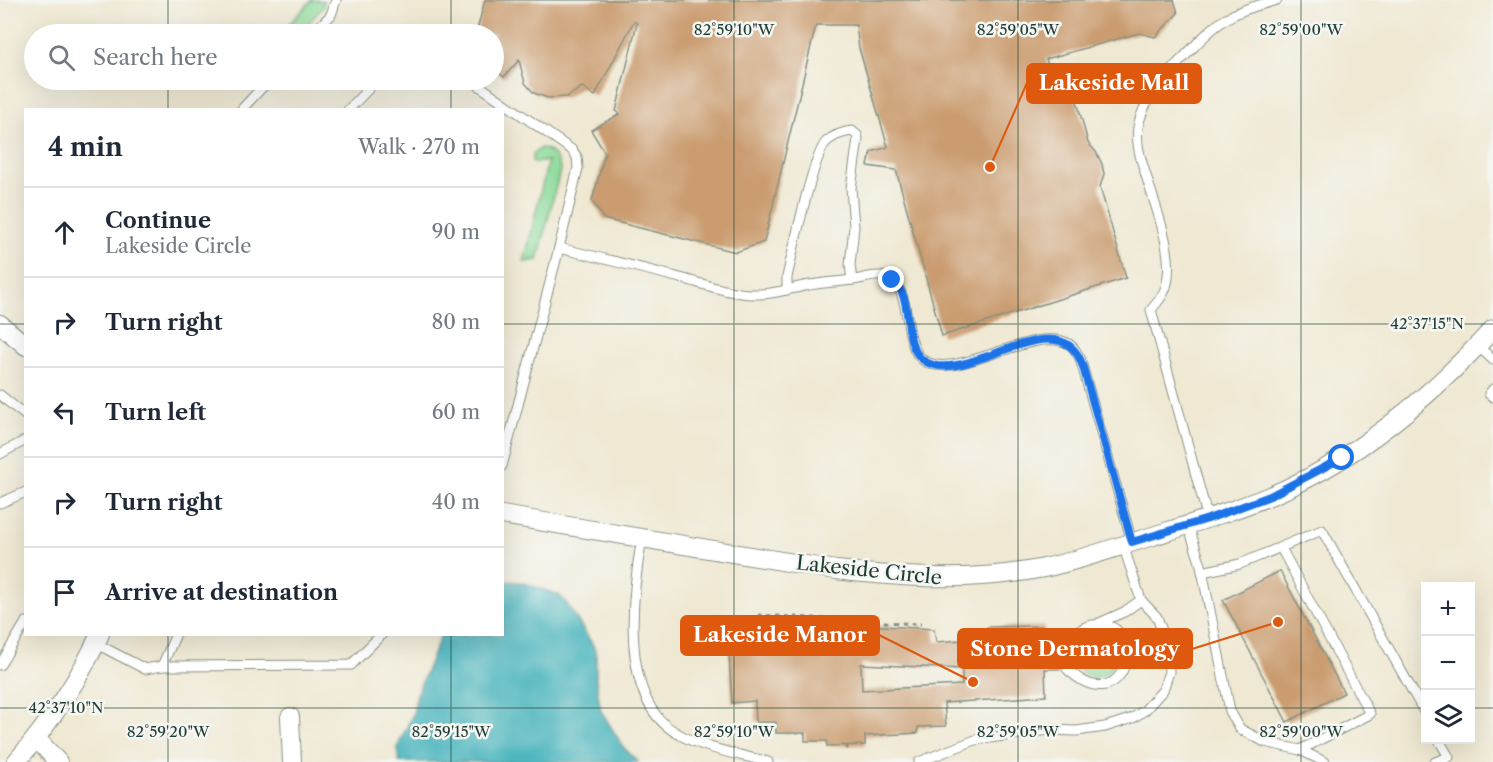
<!DOCTYPE html>
<html lang="en">
<head>
<meta charset="utf-8">
<style>
  body { margin:0; font-family:"Libre Caslon Text",serif; background:#f6f6f7; color:#1f2937 }
  .controls { position:absolute; right:18px; bottom:18px; display:grid; overflow:hidden; border-radius:0px; box-shadow:0 6px 24px #0002 }
  .controls button { width:54px; height:54px; display:grid; place-items:center; padding:0; border:0; border-bottom:2px solid #e0e1e3; background:#fff; color:#1f2937; font:30px sans-serif }
  .stop { position:absolute; width:18px; height:18px; margin:-14px; border:4px solid #1a73e8; border-radius:50%; background:#fff }
  .stop.end { background:#1a73e8; border-color:#fff; box-shadow:0 2px 6px #0008 }
  .list { margin:0; padding:0; list-style:none }
  h2 { display:flex; justify-content:space-between; align-items:center; height:78px; margin:0; padding:0 24px; font-size:26px }
  h2 small { font-size:20px; font-weight:400; color:#747a83 }
  .list li { display:grid; grid-template-columns:39px 1fr auto; gap:18px; align-items:center; box-sizing:border-box; height:90px; padding:0 24px; border-top:2px solid #e0e1e3 }
  .list b { display:block; font-size:22px; white-space:nowrap }
  .list p { margin:0; font-size:20px; white-space:nowrap; color:#747a83 }
  .list em { font-size:20px; font-style:normal; color:#747a83 }
  .icon { flex:none; width:33px; height:33px; fill:none; stroke:currentColor; stroke-width:2; stroke-linecap:round; stroke-linejoin:round }
  .map { position:relative; flex:none; width:1493px; height:762px; overflow:hidden }
  .search { position:absolute; background:#fff; box-shadow:0 6px 24px #0002; left:24px; top:24px; width:480px; height:66px; display:flex; align-items:center; gap:15px; box-sizing:border-box; padding:0 21px; border-radius:33px; color:#747a83; font-size:22px }
  .panel { position:absolute; background:#fff; box-shadow:0 6px 24px #0002; left:24px; top:108px; width:480px; height:528px; border-radius:0px }
  .map>svg:first-child { display:block }
</style>
</head>
<body>
<div class="map">
<svg width="1493" height="762" viewBox="0 0 1493 762">
  <rect width="100%" height="100%" fill="#f6f6f2"/>
  <filter id="ink" filterUnits="userSpaceOnUse"><feTurbulence type="fractalNoise" baseFrequency=".0167" numOctaves="2"/><feDisplacementMap in="SourceGraphic" scale="12" xChannelSelector="R" yChannelSelector="G"/><feConvolveMatrix kernelMatrix="1 2 1 2 8 2 1 2 1" color-interpolation-filters="sRGB"/></filter>
  <filter id="wash" filterUnits="userSpaceOnUse"><feTurbulence type="fractalNoise" baseFrequency=".008" numOctaves="4" result="noise"/><feDisplacementMap in="SourceGraphic" scale="24" xChannelSelector="R" yChannelSelector="G"/><feGaussianBlur stdDeviation="1.35" result="paint"/><feColorMatrix in="noise" values="0 0 0 0 0 0 0 0 0 0 0 0 0 0 0 0 0 1.4 0 .05"/><feComposite in="paint" operator="in"/></filter>
  <g filter="url(#wash)">
    <rect width="100%" height="100%" fill="#efe8d2"/>
    <!-- green -->
    <g fill="#8bda99" stroke="#558c66" stroke-width="1.5">
      <path d="M312,0L324,1L323,7L302,30L288,25Z"/>
      <path d="M541,148C552,150 559,160 560,170L538,260L524,262L548,161L534,163L532,160L533,154Z"/>
      <circle cx="1095" cy="658" r="19"/>
    </g>
    <!-- water -->
    <path fill="#40b1ba" stroke="#307777" stroke-width="1.5" d="M503,581L521,582L559,595L567,604L593,645L596,654V680L601,711L624,748L638,762H399L398,747L401,739L413,714L417,694L441,635L502,634Z"/>
    <g id="blocks">
      <!-- building -->
      <g fill="#ca9c70" fill-rule="evenodd">
        <path d="M485,0H1174L1178,13L1155,37L1139,33L1046,59L1054,82L1075,94L1088,143L1096,152L1102,164L1104,174L1100,187L1126,278L942,336L896,170L868,166L871,152L888,147L859,48L856,25H816L764,242L736,252L604,219L592,201L605,153L591,130L620,114L616,111L637,23L634,21L595,96L582,87L567,97L548,98L534,93L525,83L519,60L504,77L494,69V34H476Z"/>
        <path d="M1280,571L1344,693L1287,722L1223,600Z"/>
        <path d="M762,619L934,629L936,642L988,638L987,627L1044,626L1045,653H1059L1061,658L1066,660L1071,658L1073,653L1087,652L1088,668H1078L1067,662L1062,665L1060,669H1045L1046,696L944,703L946,726L918,727V733L865,736V745L827,746V741H805V733H776V722H756L755,701L732,703L728,639L762,637ZM861,664L962,669V685L862,690Z"/>
      </g>
    </g>
  </g>
  <g filter="url(#ink)">
    <use href="#blocks" fill-opacity="0" stroke="#879283" stroke-width="1.5"/>
    <g fill="none" stroke-linecap="round" stroke-linejoin="round">
      <defs>
        <g id="lane">
          <path d="M312,34L331,15L336,0"/>
          <path d="M471,80L572,150L577,157L578,168L559,248L502,466"/>
          <path d="M241,110L269,80"/>
          <path d="M348,110L377,80"/>
          <path d="M559,248C602,258 645,269 688,280C710,286 735,295 759,294C774,294 789,289 804,286C820,283 837,282 853,280C862,279 872,275 881,276C922,284 893,360 936,365C973,370 1039,326 1069,344C1074,347 1077,353 1080,358L1132,542"/>
          <path d="M787,290V277C793,252 812,158 826,142C833,136 843,132 852,131L857,135L858,139L851,188L854,227L850,265L852,280"/>
          <path d="M1477,345L1493,360"/>
          <path d="M1493,389L1489,394L1493,397"/>
          <path d="M0,395L26,416"/>
          <path d="M0,454L26,440"/>
          <path d="M0,503L26,492"/>
          <path d="M1208,519L1151,310C1157,303 1163,296 1166,287C1176,254 1154,204 1145,172C1140,157 1136,143 1138,127C1143,100 1163,78 1182,59C1196,45 1209,29 1226,19C1241,9 1260,5 1277,0"/>
          <path d="M1188,525L1201,565L1230,711L1240,729L1265,742L1300,750L1325,762"/>
          <path d="M642,538C632,593 619,699 675,732C703,749 738,754 768,762"/>
          <path d="M1281,548L1370,714L1300,750"/>
          <path d="M1202,572L1240,564L1322,530L1426,715"/>
          <path d="M1099,623L1124,612L1141,600"/>
          <path d="M95,643L145,669L162,666L351,665L382,634"/>
          <path d="M1066,653C1071,639 1077,627 1093,625C1151,617 1128,726 1067,669"/>
          <path d="M0,665L26,622"/>
          <path d="M162,666L176,634"/>
          <path d="M919,762L975,740L1049,730L1076,731L1105,727L1133,718L1145,710L1163,690L1169,672L1168,647L1157,617L1141,600L1123,545"/>
          <path d="M1435,762L1449,757L1439,740"/>
        </g>
        <g id="street">
          <path d="M0,324L26,346"/>
          <path d="M502,515L836,570C905,578 974,582 1044,568C1081,560 1116,547 1153,536C1197,522 1243,508 1286,489C1366,452 1434,393 1493,329"/>
          <path d="M290,717L292,762"/>
          <path d="M36,738L58,762"/>
          <path d="M16,762C49,724 79,680 100,634"/>
        </g>
      </defs>
      <!-- lane casing -->
      <use href="#lane" stroke="#879283" stroke-width="11"/>
      <!-- street casing -->
      <use href="#street" stroke="#879283" stroke-width="20"/>
      <!-- path -->
      <g stroke="#879283" stroke-width="3" stroke-dasharray="4.5 4.5" stroke-linecap="butt">
        <path d="M758,615L921,624"/>
        <path d="M847,745V750"/>
      </g>
      <!-- lane -->
      <use href="#lane" stroke="#fff" stroke-width="9"/>
      <!-- street -->
      <use href="#street" stroke="#fff" stroke-width="18"/>
    </g>
  </g>
  <g fill="none" stroke-linecap="round" stroke-linejoin="round" filter="url(#ink)">
    <!-- route -->
    <path stroke="#1a73e8" stroke-width="8" d="M892,280C895,283 899,287 901,291C912,310 903,344 923,360C963,391 1061,295 1083,367L1132,542L1208,519L1270,496L1342,458"/>
  </g>
  <!-- ticks -->
  <path fill="none" stroke="#1f3d34" stroke-width="1.5" stroke-opacity="0.45" d="M168,0V34M451,0V34M734,0V762M1018,0V762M1301,0V762M168,80V110M451,80V110M0,324H26M502,324H1493M168,634V762M451,634V762M0,708H1426M1470,708H1493"/>
  <g text-anchor="middle" dominant-baseline="central" stroke-width="5" stroke-linejoin="round" paint-order="stroke">
    <!-- street labels -->
    <g font-size="20" fill="#1f3d34" stroke="#f6f6f2">
      <text transform="translate(869 570) rotate(6)">Lakeside Circle</text>
    </g>
  </g>
  <g font-size="15" text-anchor="middle" fill="#1f3d34" stroke="#f6f6f2" stroke-width="5" stroke-linejoin="round" paint-order="stroke">
    <text x="734" y="35">82°59'10"W</text>
    <text x="1018" y="35">82°59'05"W</text>
    <text x="1301" y="35">82°59'00"W</text>
    <text x="1427" y="329">42°37'15"N</text>
    <text x="66" y="713">42°37'10"N</text>
    <text x="168" y="737">82°59'20"W</text>
    <text x="451" y="737">82°59'15"W</text>
    <text x="734" y="737">82°59'10"W</text>
    <text x="1018" y="737">82°59'05"W</text>
    <text x="1301" y="737">82°59'00"W</text>
  </g>
  <!-- callouts -->
  <path fill="none" stroke="#de580e" stroke-width="2" d="M990 167L1027 83M973 682L879 635M1278 622L1192 649"/>
  <g fill="#de580e" stroke="#f6f6f2" stroke-width="2">
    <circle cx="990" cy="167" r="6"/>
    <circle cx="973" cy="682" r="6"/>
    <circle cx="1278" cy="622" r="6"/>
  </g>
  <g fill="#de580e" stroke="#de580e" stroke-width="2">
    <rect x="1027" y="64" width="174" height="39" rx="6"/>
    <rect x="681" y="616" width="198" height="39" rx="6"/>
    <rect x="958" y="629" width="234" height="39" rx="6"/>
  </g>
  <g font-size="21" text-anchor="middle" font-weight="bold" fill="#fff">
    <text x="1114" y="90">Lakeside Mall</text>
    <text x="780" y="642">Lakeside Manor</text>
    <text x="1075" y="656">Stone Dermatology</text>
  </g>
</svg>
<div class="controls">
<button>+</button>
<button>−</button>
<button><svg class="icon" aria-label="layers" viewBox="0 0 24 24"><path d="M12 4l9 5-9 5-9-5zM3 14l9 5 9-5"/></svg></button>
</div>
<div class="stop" style="left:1342px;top:458px"></div>
<div class="stop end" style="left:892px;top:280px"></div>
<div class="search"><svg class="icon" aria-label="search" viewBox="0 0 24 24"><circle cx="10" cy="10" r="6"/><path d="M15 15l6 6"/></svg>Search here</div>
<section class="panel">
<h2>4 min<small>Walk · 270 m</small></h2>
<ul class="list">
<li><svg class="icon" aria-label="ahead" viewBox="0 0 24 24"><path d="M12 20V5M6 11l6-6 6 6"/></svg><div><b>Continue</b><p>Lakeside Circle</p></div><em>90 m</em></li>
<li><svg class="icon" aria-label="right" viewBox="0 0 24 24"><path d="M7 20v-9h11M14 6l5 5-5 5"/></svg><div><b>Turn right</b></div><em>80 m</em></li>
<li><svg class="icon" aria-label="left" viewBox="0 0 24 24"><path d="M17 20v-9H6M10 6l-5 5 5 5"/></svg><div><b>Turn left</b></div><em>60 m</em></li>
<li><svg class="icon" aria-label="right" viewBox="0 0 24 24"><path d="M7 20v-9h11M14 6l5 5-5 5"/></svg><div><b>Turn right</b></div><em>40 m</em></li>
<li><svg class="icon" aria-label="arrive" viewBox="0 0 24 24"><path d="M6 21V4h12l-3 4 3 4H6"/></svg><div><b>Arrive at destination</b></div></li>
</ul>
</section>
</div>
</body>
</html>
